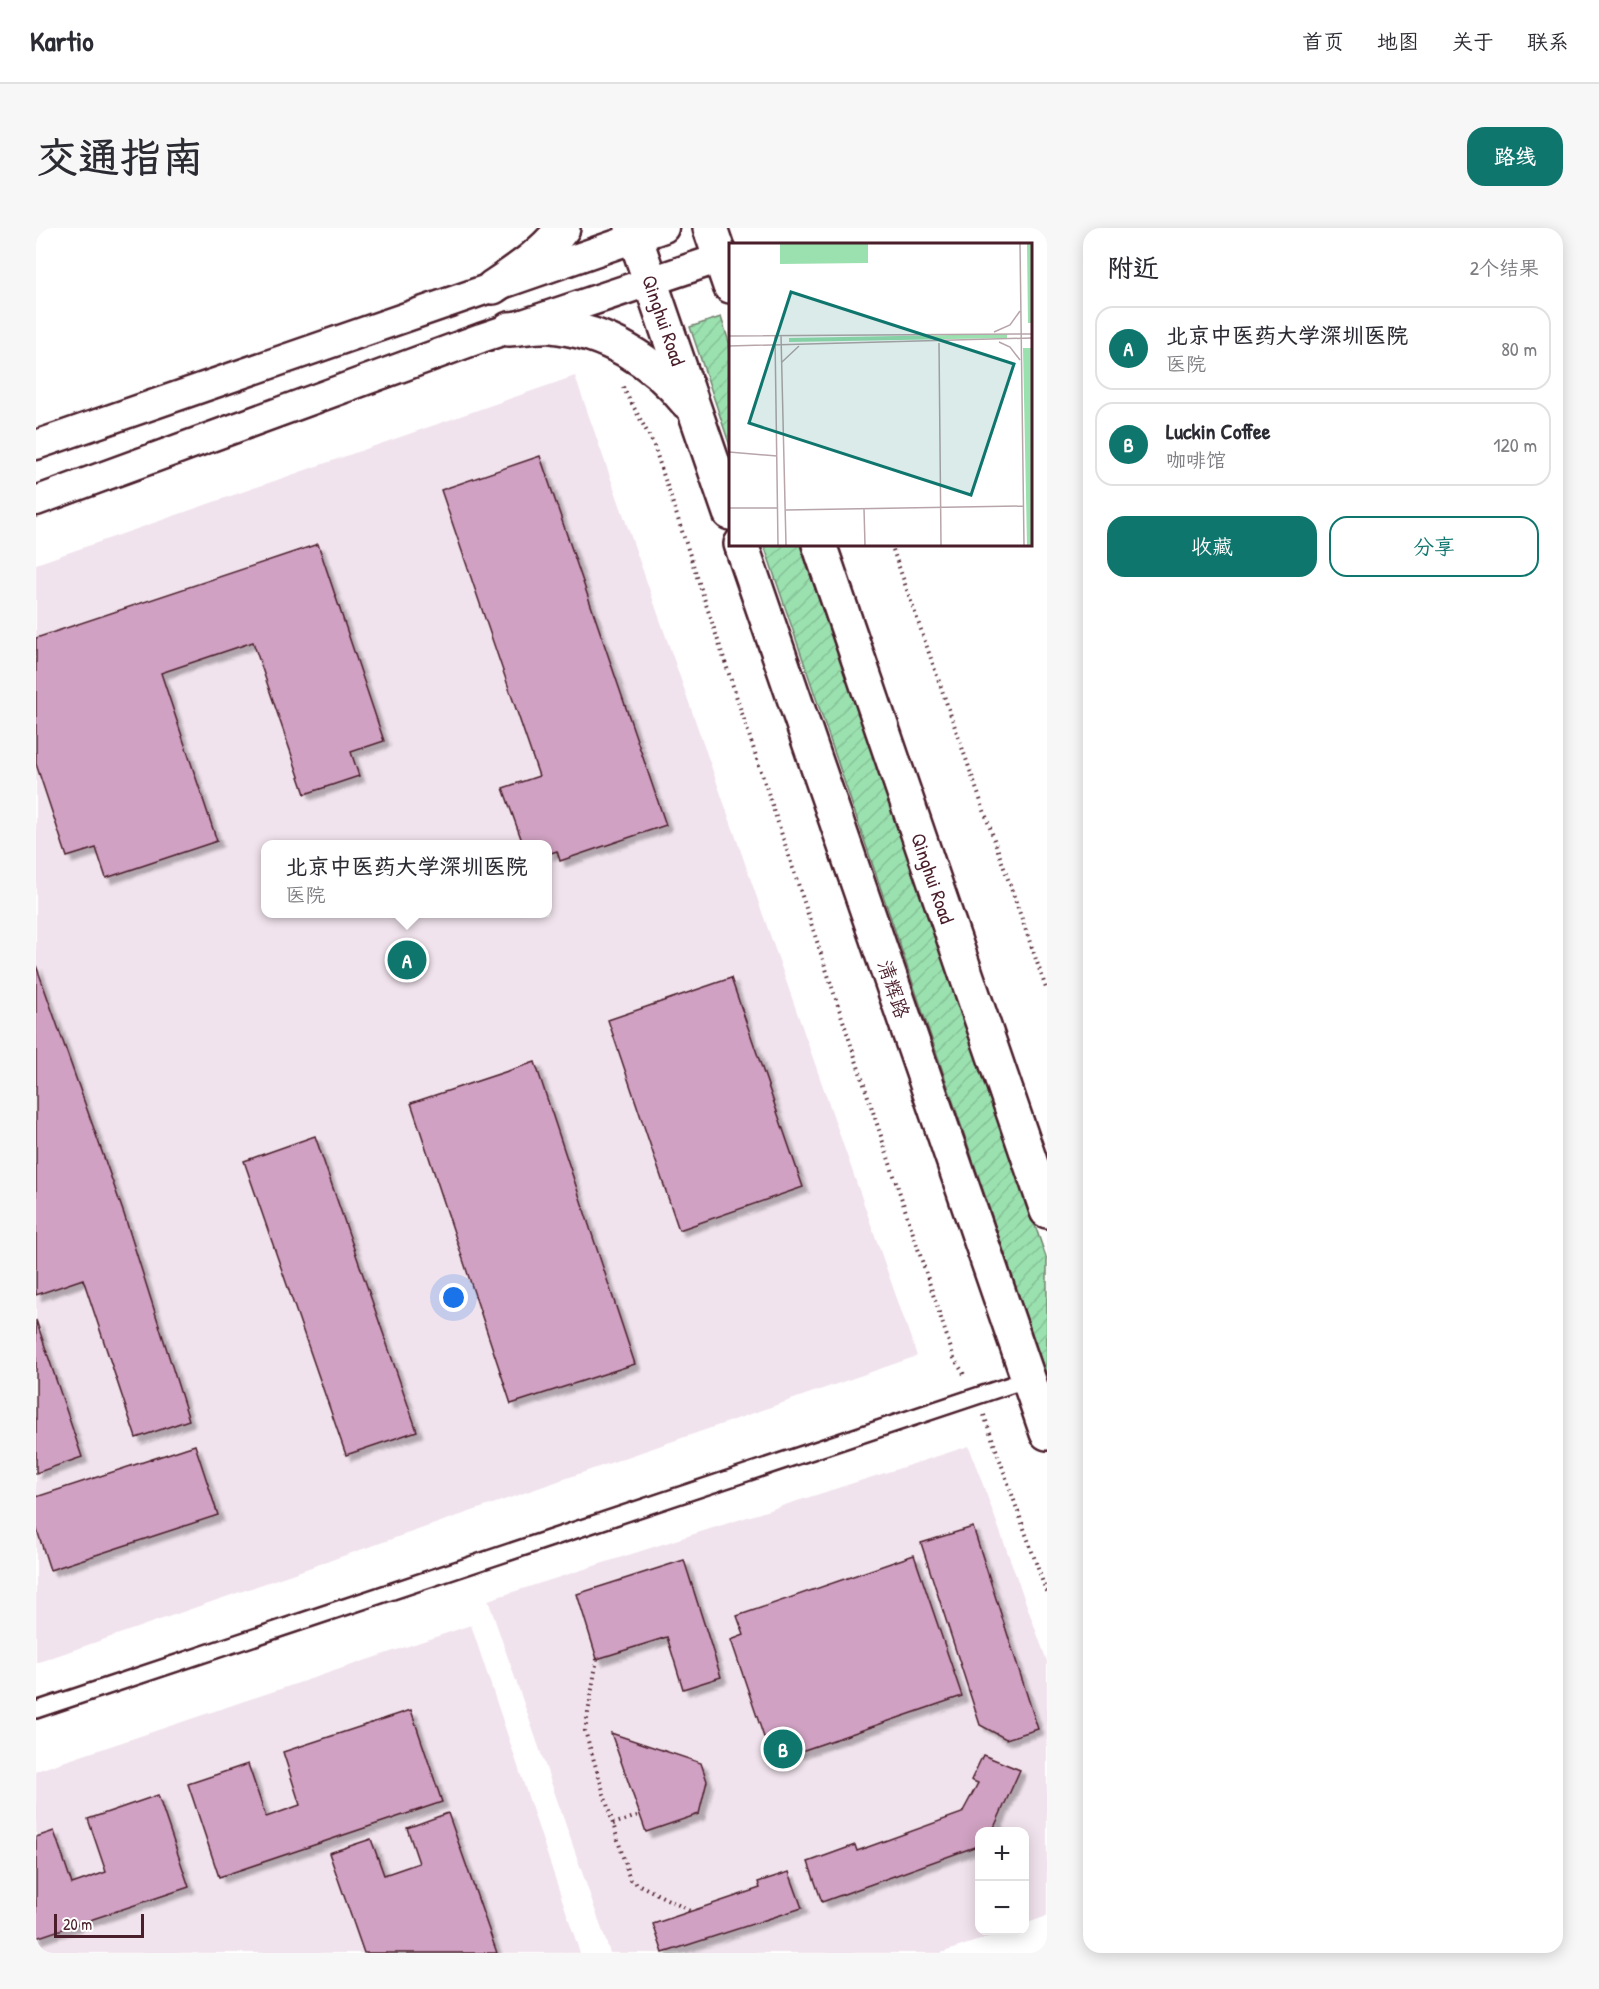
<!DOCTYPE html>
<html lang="zh">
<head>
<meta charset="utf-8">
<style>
  body { margin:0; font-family:"Patrick Hand","LXGW WenKai TC",sans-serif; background:#f7f7f7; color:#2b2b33 }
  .controls { position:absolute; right:18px; bottom:18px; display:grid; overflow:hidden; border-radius:12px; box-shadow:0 3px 15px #0003 }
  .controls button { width:54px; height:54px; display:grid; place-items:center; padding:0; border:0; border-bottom:2px solid #e1e1e2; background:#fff; color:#2b2b33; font:30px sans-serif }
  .scale { position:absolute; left:18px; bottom:15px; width:90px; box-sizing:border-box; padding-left:6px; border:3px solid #4a1f2b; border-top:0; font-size:16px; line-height:21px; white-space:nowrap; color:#4a1f2b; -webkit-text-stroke:4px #fff; paint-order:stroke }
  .you { position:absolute; left:418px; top:1070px; width:21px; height:21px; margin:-15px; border:4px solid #fff; border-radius:50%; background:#1a73e8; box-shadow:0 0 0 9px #1a73e833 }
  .badge { display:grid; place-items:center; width:39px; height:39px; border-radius:50%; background:#0f766e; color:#fff; font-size:20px; font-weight:700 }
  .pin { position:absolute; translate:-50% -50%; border:3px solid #fff; box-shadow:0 2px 6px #0006 }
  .popup { position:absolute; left:225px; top:612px; width:291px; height:78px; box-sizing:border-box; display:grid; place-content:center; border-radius:12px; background:#fff; filter:drop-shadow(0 2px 4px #0005); font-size:20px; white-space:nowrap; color:#7c7c81 }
  .popup b { font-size:22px; color:#2b2b33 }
  .popup::after { content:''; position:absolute; left:50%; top:100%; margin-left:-12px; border:12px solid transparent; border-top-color:#fff }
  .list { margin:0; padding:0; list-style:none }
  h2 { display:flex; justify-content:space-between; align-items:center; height:78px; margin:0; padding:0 24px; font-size:26px }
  h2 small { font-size:20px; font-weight:400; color:#7c7c81 }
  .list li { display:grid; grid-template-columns:39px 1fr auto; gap:18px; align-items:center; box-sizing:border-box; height:84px; margin:0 12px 12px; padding:0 12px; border:2px solid #e1e1e2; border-radius:18px }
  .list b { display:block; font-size:22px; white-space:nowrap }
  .list p { margin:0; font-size:20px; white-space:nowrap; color:#7c7c81 }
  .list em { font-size:20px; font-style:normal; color:#7c7c81 }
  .actions { display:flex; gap:12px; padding:18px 24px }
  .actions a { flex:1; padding:14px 0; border:2px solid #0f766e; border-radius:18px; text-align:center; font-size:21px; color:#0f766e }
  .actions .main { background:#0f766e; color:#fff }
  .map { position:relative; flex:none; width:1011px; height:1725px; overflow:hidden; border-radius:18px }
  header { display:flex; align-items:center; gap:36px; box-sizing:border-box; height:84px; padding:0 30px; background:#fff; border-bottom:2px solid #e1e1e2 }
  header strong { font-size:28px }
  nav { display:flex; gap:33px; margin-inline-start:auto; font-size:21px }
  .intro { display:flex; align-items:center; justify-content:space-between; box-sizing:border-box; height:144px; padding:0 36px }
  h1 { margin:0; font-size:42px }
  .button { padding:15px 27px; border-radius:18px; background:#0f766e; color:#fff; font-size:21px; font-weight:700 }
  main { display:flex; gap:36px; padding:0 36px }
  aside { flex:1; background:#fff; border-radius:18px; box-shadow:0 3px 15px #0003 }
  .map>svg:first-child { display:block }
</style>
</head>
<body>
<header>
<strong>Kartio</strong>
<nav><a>首页</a><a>地图</a><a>关于</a><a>联系</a></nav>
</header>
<div class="intro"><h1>交通指南</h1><a class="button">路线</a></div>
<main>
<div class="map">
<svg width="1011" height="1725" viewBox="0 0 1011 1725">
  <defs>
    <pattern id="garden-furrows" width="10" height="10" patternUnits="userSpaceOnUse" patternTransform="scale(1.5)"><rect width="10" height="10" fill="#9ae1af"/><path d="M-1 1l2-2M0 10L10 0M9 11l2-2" fill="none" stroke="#86c197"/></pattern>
    <filter id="shadow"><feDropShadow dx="5.5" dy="5.5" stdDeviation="1.5" flood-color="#0004"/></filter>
  </defs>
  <rect width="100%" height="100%" fill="#fff"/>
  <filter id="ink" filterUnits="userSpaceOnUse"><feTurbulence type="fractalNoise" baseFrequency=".0167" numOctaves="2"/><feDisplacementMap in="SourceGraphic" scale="12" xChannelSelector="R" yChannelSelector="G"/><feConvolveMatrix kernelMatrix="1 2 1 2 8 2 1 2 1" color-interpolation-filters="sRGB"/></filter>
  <g filter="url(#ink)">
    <!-- built -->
    <g fill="#f1e3ed" fill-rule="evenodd">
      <path d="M539,148L881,1128L0,1435V336ZM230,616H512V686H230Z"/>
      <path d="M933,1218L1011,1433V1688L989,1696L988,1604H944V1702L970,1703L905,1725H574L452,1372Z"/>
      <path d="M435,1397L544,1725H0V1543Z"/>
    </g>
    <!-- garden -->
    <g fill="url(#garden-furrows)" stroke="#72806d" stroke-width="1.5">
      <path d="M685,89L694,117V218L654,99Z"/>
      <path d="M728,317H764L1011,1032V1150Z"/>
    </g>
    <!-- building -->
    <g fill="#d0a1c2" stroke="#4a1f2b" stroke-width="1.5" filter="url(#shadow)">
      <path d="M504,228L630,597L524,633L521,623L512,626V616H487L467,560L503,548L405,262Z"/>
      <path d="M282,316L348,513L315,524L323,548L269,566L217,414L125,445L181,613L70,650L60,620L31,629L0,536V410Z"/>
      <path d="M0,737L88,986L153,1192L100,1210L47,1051L0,1067Z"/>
      <path d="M695,750L767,959L643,1002L572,792Z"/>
      <path d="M499,834L599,1136L475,1176L375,875Z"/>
      <path d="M279,908L381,1203L310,1227L208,933Z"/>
      <path d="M0,1092L46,1229L0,1245Z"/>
      <path d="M159,1217L182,1287L14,1342L0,1299V1269Z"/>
      <path d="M937,1299L1002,1501L970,1511L944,1497L885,1315Z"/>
      <path d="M878,1327L926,1468L736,1533L695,1412L708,1407L701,1388Z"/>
      <path d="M648,1332L685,1449L647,1461L631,1409L561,1431L541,1366Z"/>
      <path d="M375,1482L406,1574L183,1649L152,1556L212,1536L230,1589L264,1577L247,1524Z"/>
      <path d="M575,1505L665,1535L671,1553L663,1586L610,1604Z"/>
      <path d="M947,1527L984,1542L956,1604H944V1617L786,1674L772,1634L819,1617L821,1623L926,1585L942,1555L935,1552Z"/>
      <path d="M122,1567L153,1659L0,1710V1609L18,1603L36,1656L70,1644L52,1591Z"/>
      <path d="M412,1585L461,1725H328L293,1625L335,1611L348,1647L383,1635L371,1600Z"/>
      <path d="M753,1644L766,1680L627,1725L617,1696L724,1660L722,1654Z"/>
    </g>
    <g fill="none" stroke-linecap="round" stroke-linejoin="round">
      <defs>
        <path id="lane" d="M0,1482L992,1151"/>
        <g id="street">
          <path d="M0,217L628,0"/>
          <path d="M0,273L445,110L684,30"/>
        </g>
        <g id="secondary">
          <path d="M596,0L694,285"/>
          <path d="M674,0L694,58"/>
          <path d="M457,59C482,42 508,25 527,0"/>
          <path d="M473,101C487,100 502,97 516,98C570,104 617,132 651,174"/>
          <path d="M705,316L1011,1205"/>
          <path d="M783,316L1011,983"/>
        </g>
      </defs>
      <!-- lane casing -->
      <use href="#lane" stroke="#4a1f2b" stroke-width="20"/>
      <!-- street casing -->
      <use href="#street" stroke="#4a1f2b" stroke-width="33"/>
      <!-- secondary casing -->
      <use href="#secondary" stroke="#4a1f2b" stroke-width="38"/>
      <!-- path -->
      <g stroke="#4a1f2b" stroke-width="4" stroke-dasharray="1.5 4.5" stroke-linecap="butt">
        <path d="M587,159L617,215L918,1130L929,1148"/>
        <path d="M855,316L1011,763"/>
        <path d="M948,1187L1011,1366"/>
        <path d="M561,1431L549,1503L594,1652L654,1683"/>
        <path d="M577,1596L604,1587"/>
      </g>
      <!-- lane -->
      <use href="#lane" stroke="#fff" stroke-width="15"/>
      <!-- street -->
      <use href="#street" stroke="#fff" stroke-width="28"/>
      <!-- secondary -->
      <use href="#secondary" stroke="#fff" stroke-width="33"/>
    </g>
  </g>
  <g text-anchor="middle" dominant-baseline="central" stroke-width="5" stroke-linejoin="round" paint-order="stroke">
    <!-- street labels -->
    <g font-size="20" fill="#4a1f2b" stroke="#fff">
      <text transform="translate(628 92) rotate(71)">Qinghui Road</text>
      <text transform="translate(897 650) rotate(71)">Qinghui Road</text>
      <text transform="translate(858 761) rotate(71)">清辉路</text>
    </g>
  </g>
  <!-- overview -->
  <g transform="translate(693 15)">
    <rect width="303" height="303" fill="#fff"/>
    <path d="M51,1H139V20L51,21Z" fill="#9ae1af"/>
    <path d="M298,1H302L303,80H299ZM278,91V95L60,99V95ZM294,105H302L303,302H298Z" fill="#9ae1af"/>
    <path fill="none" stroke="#b7a5aa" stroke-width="1.5" d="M291,1L295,302M265,89L281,82L291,68M52,92L57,302M0,93L303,91M46,93L49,302M270,99L281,104L291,117M210,100L212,302M0,103L303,95M53,119L70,103M0,209L48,213M0,265H49M135,266L136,302M57,267L295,263"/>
    <path fill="#0f766e" fill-opacity="0.15" stroke="#0f766e" stroke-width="3" d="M62,49L285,121L242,252L20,180Z"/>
    <rect width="303" height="303" fill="none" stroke="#4a1f2b" stroke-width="3"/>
  </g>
</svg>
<div class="controls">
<button>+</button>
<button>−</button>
</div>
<div class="scale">20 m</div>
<div class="you"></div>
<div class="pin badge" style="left:371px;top:732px">A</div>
<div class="popup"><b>北京中医药大学深圳医院</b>医院</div>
<div class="pin badge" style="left:747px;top:1521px">B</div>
</div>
<aside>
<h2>附近<small>2个结果</small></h2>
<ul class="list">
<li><span class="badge">A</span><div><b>北京中医药大学深圳医院</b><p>医院</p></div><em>80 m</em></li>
<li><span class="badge">B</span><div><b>Luckin Coffee</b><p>咖啡馆</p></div><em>120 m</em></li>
</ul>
<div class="actions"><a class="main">收藏</a><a>分享</a></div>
</aside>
</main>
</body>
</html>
